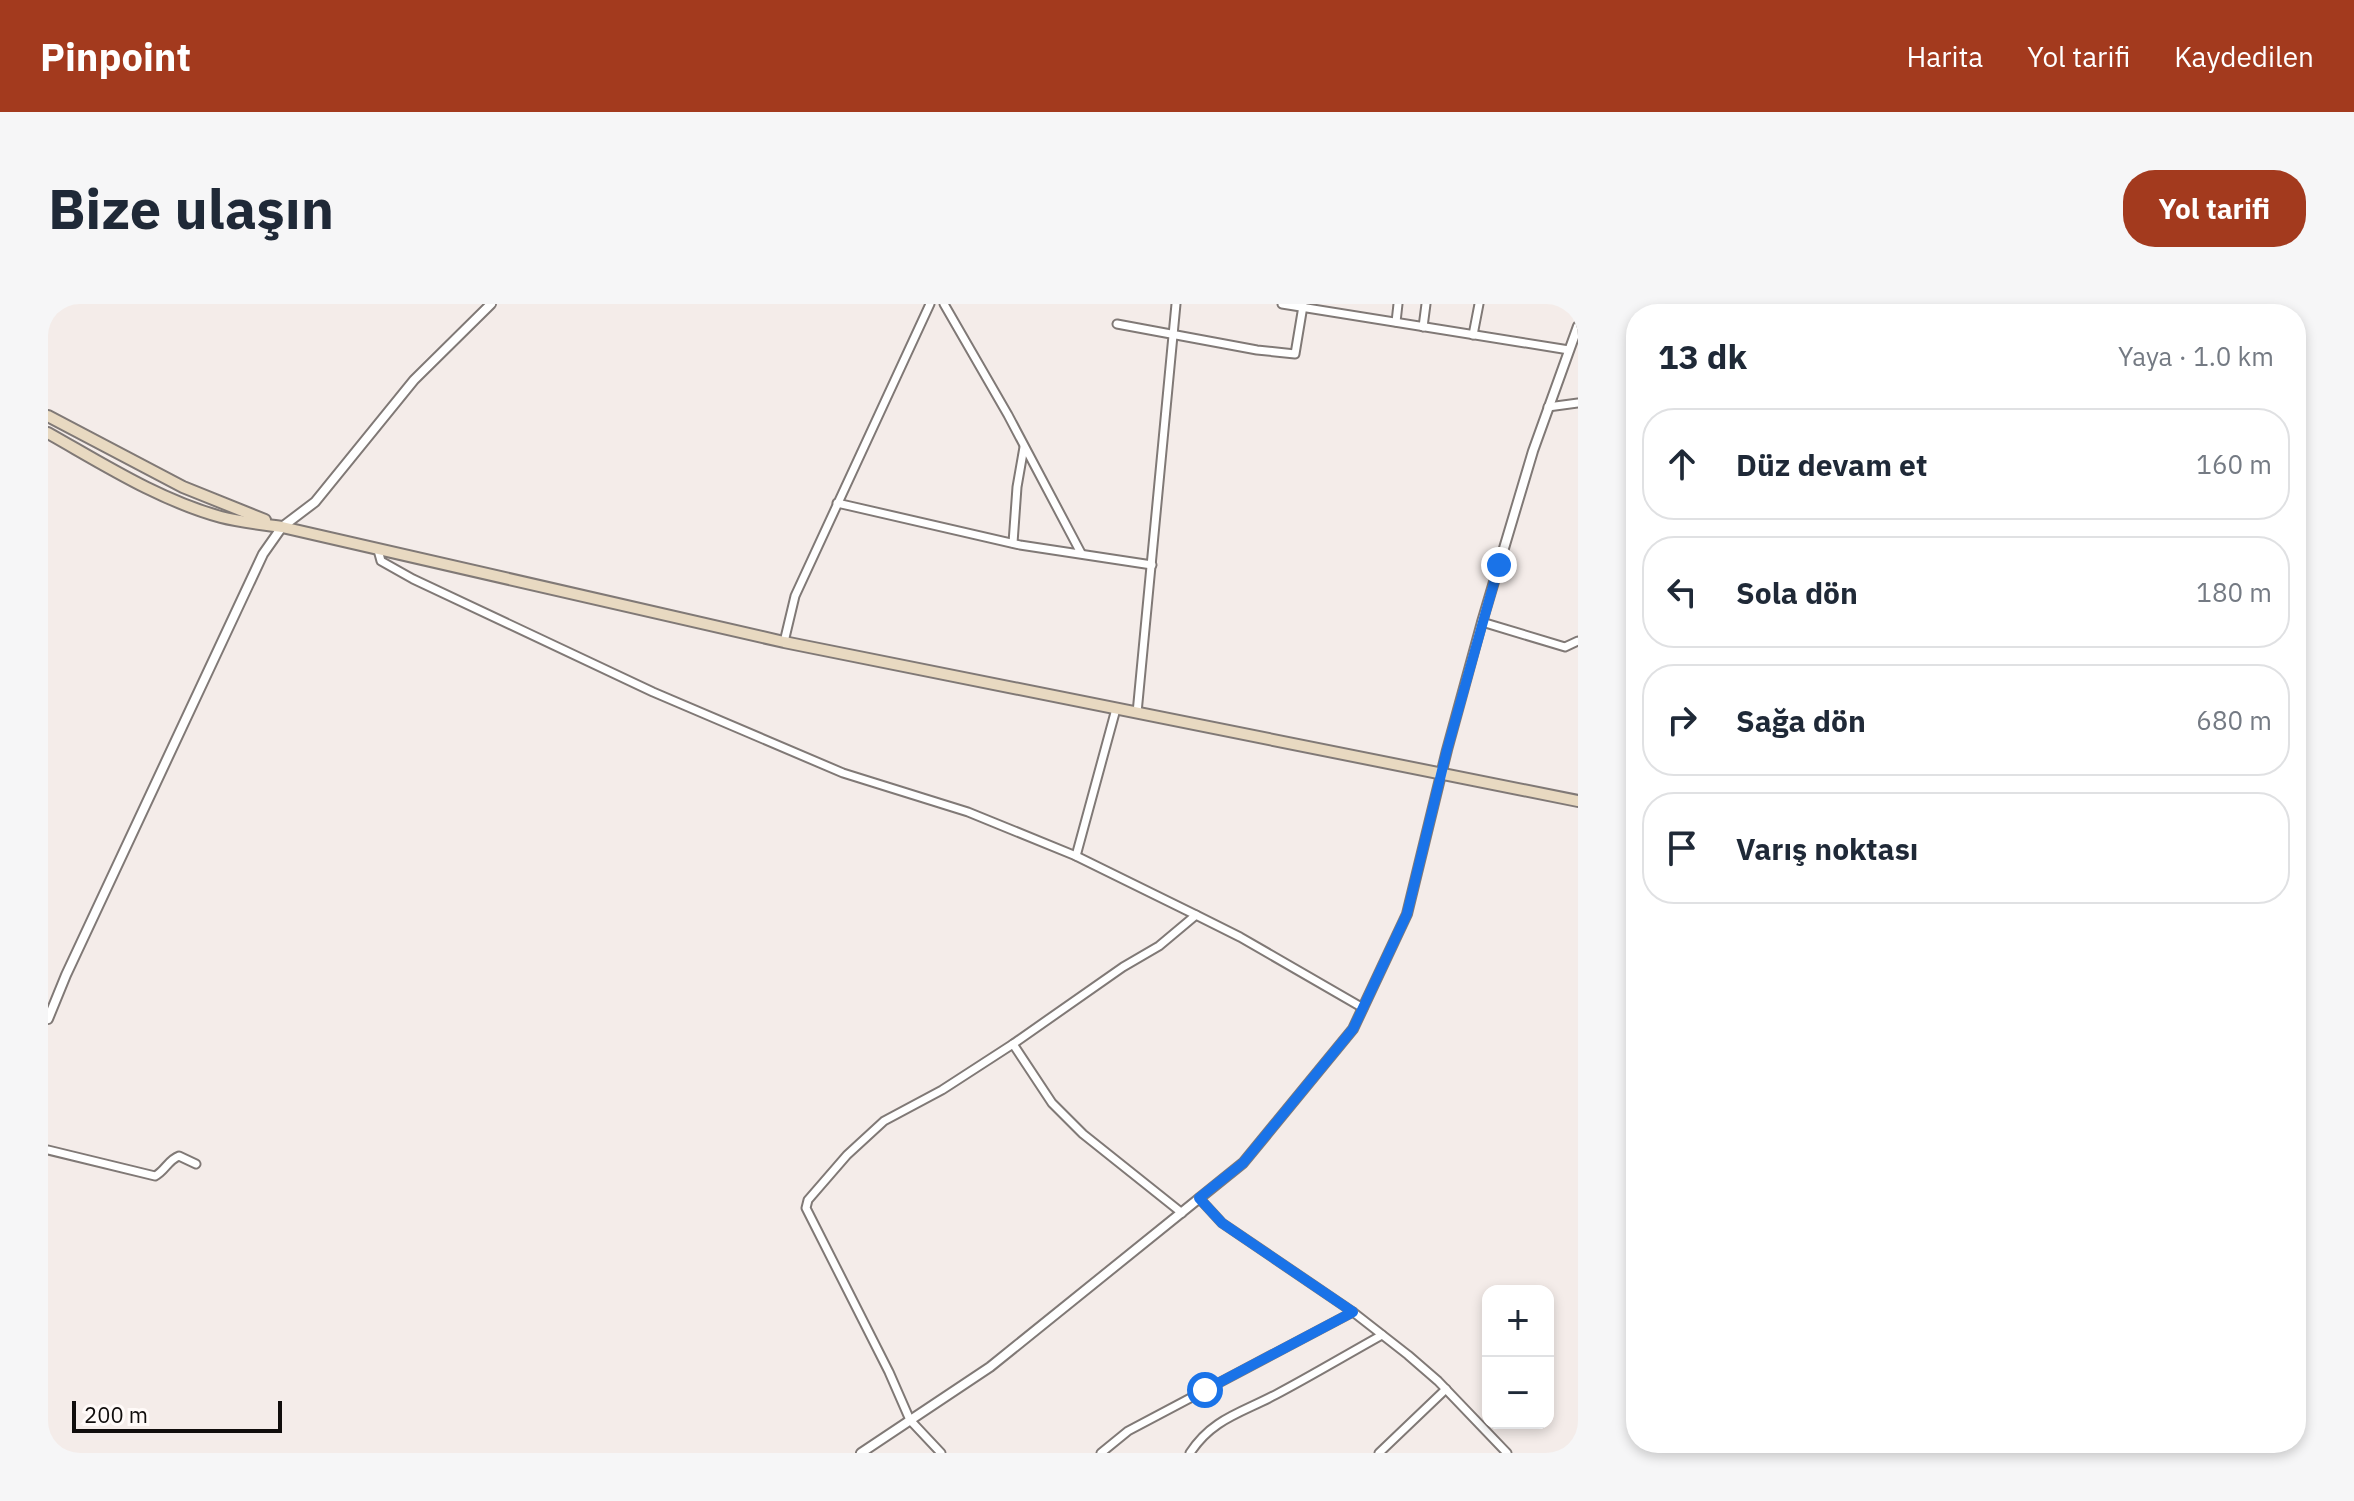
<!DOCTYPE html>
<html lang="tr">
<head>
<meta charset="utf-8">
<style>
  body { margin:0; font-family:"IBM Plex Sans",sans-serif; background:#f6f6f7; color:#1f2937 }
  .controls { position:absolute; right:24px; bottom:24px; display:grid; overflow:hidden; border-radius:16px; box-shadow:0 4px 12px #0003 }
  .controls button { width:72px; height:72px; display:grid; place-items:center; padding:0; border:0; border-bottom:2px solid #e0e1e3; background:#fff; color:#1f2937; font:40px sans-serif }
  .scale { position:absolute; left:24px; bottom:20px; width:210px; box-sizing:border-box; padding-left:8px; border:4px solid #100d0c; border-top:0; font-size:22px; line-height:28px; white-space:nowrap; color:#100d0c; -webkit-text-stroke:6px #fffaf8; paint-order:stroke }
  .stop { position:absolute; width:24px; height:24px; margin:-18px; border:6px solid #1a73e8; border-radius:50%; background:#fff }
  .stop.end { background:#1a73e8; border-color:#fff; box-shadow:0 2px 8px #0008 }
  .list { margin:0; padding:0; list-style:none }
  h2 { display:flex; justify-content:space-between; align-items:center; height:104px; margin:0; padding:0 32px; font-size:34px }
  h2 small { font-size:26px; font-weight:400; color:#747a83 }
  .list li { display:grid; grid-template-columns:52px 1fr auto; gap:24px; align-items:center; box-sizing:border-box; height:112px; margin:0 16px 16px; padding:0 16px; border:2px solid #e0e1e3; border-radius:32px }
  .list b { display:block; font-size:30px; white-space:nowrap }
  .list em { font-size:26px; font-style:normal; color:#747a83 }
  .icon { flex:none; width:44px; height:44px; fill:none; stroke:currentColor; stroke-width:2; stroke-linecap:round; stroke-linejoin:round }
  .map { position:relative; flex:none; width:1530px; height:1149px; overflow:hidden; border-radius:32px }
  header { display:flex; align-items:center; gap:48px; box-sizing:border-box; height:112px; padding:0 40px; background:#a33a1e; color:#fff }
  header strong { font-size:38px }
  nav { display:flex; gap:44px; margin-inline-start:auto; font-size:28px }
  .intro { display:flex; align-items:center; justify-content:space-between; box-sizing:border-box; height:192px; padding:0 48px }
  h1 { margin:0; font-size:56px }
  .button { padding:20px 36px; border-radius:32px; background:#a33a1e; color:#fff; font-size:28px; font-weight:700 }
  main { display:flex; gap:48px; padding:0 48px }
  aside { flex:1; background:#fff; border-radius:32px; box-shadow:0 4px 12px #0003 }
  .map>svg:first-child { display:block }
</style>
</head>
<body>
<header>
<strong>Pinpoint</strong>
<nav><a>Harita</a><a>Yol tarifi</a><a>Kaydedilen</a></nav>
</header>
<div class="intro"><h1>Bize ulaşın</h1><a class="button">Yol tarifi</a></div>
<main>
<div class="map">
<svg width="1530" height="1149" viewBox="0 0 1530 1149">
  <rect width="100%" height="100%" fill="#f4ece9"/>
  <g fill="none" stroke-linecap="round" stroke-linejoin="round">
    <defs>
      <g id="minor">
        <path d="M896,0L960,111L1033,249"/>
        <path d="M1234,0L1521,46"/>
        <path d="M1348,18L1350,0"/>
        <path d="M1069,20L1209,46L1247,50L1255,2"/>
        <path d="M1375,23L1378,0"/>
        <path d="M1425,31L1431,0"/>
        <path d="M1500,103L1530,99"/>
        <path d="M789,199L972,241L1104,261"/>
        <path d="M965,239L969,183L976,143"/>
        <path d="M330,246L333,257L365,275L605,388L795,469L920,508L1028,552L1148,611L1111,642L1075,663L965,740L894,786L836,817L799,851L760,896L758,904L841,1068L862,1116L893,1149"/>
        <path d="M1434,318L1517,343L1530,337"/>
        <path d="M736,338L747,292L882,0"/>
        <path d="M1089,409L1128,0"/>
        <path d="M1028,552L1068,405"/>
        <path d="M1148,611L1192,633L1315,704"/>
        <path d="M965,740L1004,799L1035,830L1134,909"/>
        <path d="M0,846L107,872C117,867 120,856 131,852L148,860"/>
        <path d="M1151,894L1174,919L1305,1008L1360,1051L1390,1077L1459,1149"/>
        <path d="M1053,1149L1080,1127L1305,1008"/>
        <path d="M1142,1149C1164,1115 1193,1109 1227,1091C1263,1072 1298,1051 1334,1031"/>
        <path d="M1331,1149L1398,1085"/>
      </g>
      <g id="tertiary">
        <path d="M0,715L18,671L215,250L234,223L267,198L366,76L443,0"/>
        <path d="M813,1149L942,1063L1195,859L1305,725L1359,610L1399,446L1434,318L1485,147L1530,22"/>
      </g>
      <g id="secondary">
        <path d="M0,112L135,183L217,216"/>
        <path d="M0,129C55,160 111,196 173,213C192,218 214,220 234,223L736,338L1530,497"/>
      </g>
    </defs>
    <!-- minor casing -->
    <use href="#minor" stroke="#807976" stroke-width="11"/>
    <!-- tertiary casing -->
    <use href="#tertiary" stroke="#807976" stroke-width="12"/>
    <!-- secondary casing -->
    <use href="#secondary" stroke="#807976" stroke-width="14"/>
    <!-- minor -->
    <use href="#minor" stroke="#fff" stroke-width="7"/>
    <!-- tertiary -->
    <use href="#tertiary" stroke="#fff" stroke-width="8"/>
    <!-- secondary -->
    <use href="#secondary" stroke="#e8d9c1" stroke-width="10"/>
  </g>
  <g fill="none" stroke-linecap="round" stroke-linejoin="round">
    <!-- route -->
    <path stroke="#1a73e8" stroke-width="10" d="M1157,1086L1305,1008L1174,919L1151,894L1195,859L1305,725L1359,610L1399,446L1451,261"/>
  </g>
</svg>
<div class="controls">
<button>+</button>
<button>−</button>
</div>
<div class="scale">200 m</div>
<div class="stop" style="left:1157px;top:1086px"></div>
<div class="stop end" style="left:1451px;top:261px"></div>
</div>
<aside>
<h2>13 dk<small>Yaya · 1.0 km</small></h2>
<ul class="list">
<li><svg class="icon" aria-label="ahead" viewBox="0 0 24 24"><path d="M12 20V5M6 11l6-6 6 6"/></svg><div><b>Düz devam et</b></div><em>160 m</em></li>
<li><svg class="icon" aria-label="left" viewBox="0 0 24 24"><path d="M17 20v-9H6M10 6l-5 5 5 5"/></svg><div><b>Sola dön</b></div><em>180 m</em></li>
<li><svg class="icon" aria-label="right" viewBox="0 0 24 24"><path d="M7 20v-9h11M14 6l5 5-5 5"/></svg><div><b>Sağa dön</b></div><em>680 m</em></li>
<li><svg class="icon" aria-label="arrive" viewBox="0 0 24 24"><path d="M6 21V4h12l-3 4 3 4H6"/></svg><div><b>Varış noktası</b></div></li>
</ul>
</aside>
</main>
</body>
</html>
